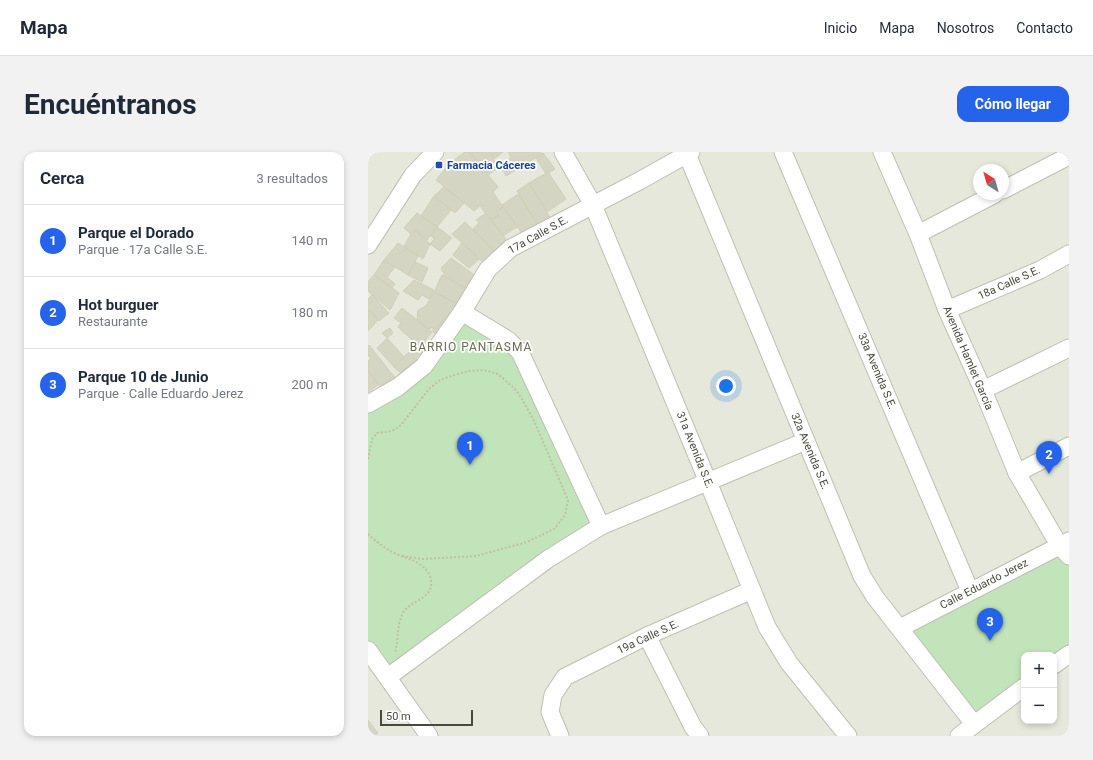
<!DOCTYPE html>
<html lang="es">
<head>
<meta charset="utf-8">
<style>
  body { margin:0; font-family:Roboto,sans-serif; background:#f2f2f3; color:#1f2937 }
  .controls { position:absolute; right:12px; bottom:12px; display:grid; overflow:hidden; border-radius:8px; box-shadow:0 2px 6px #0003 }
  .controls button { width:36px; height:36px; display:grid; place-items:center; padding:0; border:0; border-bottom:1px solid #e0e1e3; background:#fff; color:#1f2937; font:20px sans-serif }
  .compass { position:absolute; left:605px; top:12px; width:36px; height:36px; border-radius:50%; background:#fff; box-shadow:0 2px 6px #0003; rotate:323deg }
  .scale { position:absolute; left:12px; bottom:10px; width:93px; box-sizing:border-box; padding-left:4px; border:2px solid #49493b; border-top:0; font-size:11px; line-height:14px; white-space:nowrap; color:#49493b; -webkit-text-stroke:3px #fff; paint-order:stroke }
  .you { position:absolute; left:358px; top:234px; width:14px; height:14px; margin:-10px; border:3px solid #fff; border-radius:50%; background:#1a73e8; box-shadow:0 0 0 6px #1a73e833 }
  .badge { display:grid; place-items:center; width:26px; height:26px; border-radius:50%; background:#2563eb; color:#fff; font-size:13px; font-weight:700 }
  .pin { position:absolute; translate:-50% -33px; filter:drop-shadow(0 1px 2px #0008) }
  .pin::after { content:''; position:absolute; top:21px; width:14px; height:12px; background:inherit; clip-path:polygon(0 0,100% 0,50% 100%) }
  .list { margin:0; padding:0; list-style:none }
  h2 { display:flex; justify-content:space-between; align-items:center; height:52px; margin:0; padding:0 16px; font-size:17px }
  h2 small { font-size:13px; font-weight:400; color:#747a83 }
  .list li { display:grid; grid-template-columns:26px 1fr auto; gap:12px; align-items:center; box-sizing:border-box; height:72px; padding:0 16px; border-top:1px solid #e0e1e3 }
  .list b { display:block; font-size:15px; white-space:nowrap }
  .list p { margin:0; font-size:13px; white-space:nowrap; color:#747a83 }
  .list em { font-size:13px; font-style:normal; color:#747a83 }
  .map { position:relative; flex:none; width:701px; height:584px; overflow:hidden; border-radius:12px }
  header { display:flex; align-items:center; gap:24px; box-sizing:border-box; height:56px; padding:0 20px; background:#fff; border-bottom:1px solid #e0e1e3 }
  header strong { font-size:19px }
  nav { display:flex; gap:22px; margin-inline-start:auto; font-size:14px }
  .intro { display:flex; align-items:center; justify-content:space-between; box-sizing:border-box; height:96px; padding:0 24px }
  h1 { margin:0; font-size:28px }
  .button { padding:10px 18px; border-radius:12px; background:#2563eb; color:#fff; font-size:14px; font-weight:700 }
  main { display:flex; gap:24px; padding:0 24px }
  aside { flex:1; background:#fff; border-radius:12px; box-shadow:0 2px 6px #0003 }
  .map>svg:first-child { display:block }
</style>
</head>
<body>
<header>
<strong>Mapa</strong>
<nav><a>Inicio</a><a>Mapa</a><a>Nosotros</a><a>Contacto</a></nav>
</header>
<div class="intro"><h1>Encuéntranos</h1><a class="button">Cómo llegar</a></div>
<main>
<aside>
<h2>Cerca<small>3 resultados</small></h2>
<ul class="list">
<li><span class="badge">1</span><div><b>Parque el Dorado</b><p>Parque · 17a Calle S.E.</p></div><em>140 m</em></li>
<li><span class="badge">2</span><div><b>Hot burguer</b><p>Restaurante</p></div><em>180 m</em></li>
<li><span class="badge">3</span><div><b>Parque 10 de Junio</b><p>Parque · Calle Eduardo Jerez</p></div><em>200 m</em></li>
</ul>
</aside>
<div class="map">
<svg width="701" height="584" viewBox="0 0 701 584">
  <rect width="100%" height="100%" fill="#f4f5ed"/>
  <!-- residential -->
  <path fill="#e7e8dc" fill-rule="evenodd" d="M0,0H701V584H0ZM611,18H635V42H611ZM656,503H686V569H656Z"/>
  <!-- green -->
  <g fill="#c2e4bb">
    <path d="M94,160L140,188L233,374L20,525L0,498V252L30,235Z"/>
    <path d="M691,393L701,404V502L656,503V535L606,572L532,476Z"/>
  </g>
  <!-- building -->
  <g fill="#d5d5c3" stroke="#d0cfb7">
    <path d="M97,0H101L130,35L125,40L135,55L128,60L131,63L123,68L112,54L106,59L68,28L82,11Z"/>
    <path d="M101,0H122L130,16L120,23Z"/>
    <path d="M122,0H135L126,7Z"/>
    <path d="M140,0H172L174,2L138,24L133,14L143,5Z"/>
    <path d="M175,1L187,17L178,22L168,6Z"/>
    <path d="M180,20L198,47L179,60L161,31Z"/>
    <path d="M161,31L183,67L171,75L149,39Z"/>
    <path d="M76,35L96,51L87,61L66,44Z"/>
    <path d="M150,42L170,73L155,83L134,53Z"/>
    <path d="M66,44L83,58L69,75L53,64Z"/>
    <path d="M135,55L149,75L135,84L123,68L131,63L128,60Z"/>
    <path d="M49,61L69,75L59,88L47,78L43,82L36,76Z"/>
    <path d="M118,61L140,90L127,100L105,77L111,71L108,68Z"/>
    <path d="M97,70L129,102L120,112L111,107L84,82Z"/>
    <path d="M69,75L84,86L72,99L62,92L66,87L63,84Z"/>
    <path d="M47,78L62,92L55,107L36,94L43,82Z"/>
    <path d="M30,91L50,104L40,123L16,108Z"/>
    <path d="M94,91L111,107L101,116L85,103Z"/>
    <path d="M83,106L109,125L101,138L78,126L73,116Z"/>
    <path d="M16,108L27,115L19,125L27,132L24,136L6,123Z"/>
    <path d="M47,110L60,116L54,130L40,123Z"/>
    <path d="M6,123L31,141L22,158L0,139V130Z"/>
    <path d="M74,123L101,138L93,154L66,140Z"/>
    <path d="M46,128L66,138L61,147L54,143L50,148L35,139Z"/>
    <path d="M66,140L93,154L83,171L75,167L72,173L60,177L49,168L50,158L58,154Z"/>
    <path d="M4,143L21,161L11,169L0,157V147Z"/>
    <path d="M34,156L64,180L52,195L30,175L33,171L26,166Z"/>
    <path d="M0,157L10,168L0,179Z"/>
    <path d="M75,167L83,171L72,185L65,180V176L72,173Z"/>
    <path d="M22,176L25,181L19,186L14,181Z"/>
    <path d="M19,186L36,205L26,215L9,196Z"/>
    <path d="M49,192L56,199L48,206L49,208L35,223L26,215Z"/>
    <path d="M1,193L28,227L14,237L0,219V209L3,207L0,203V194Z"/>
    <path d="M0,219L10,233L0,240Z"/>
    <path d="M0,568L10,581L6,584H0Z"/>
  </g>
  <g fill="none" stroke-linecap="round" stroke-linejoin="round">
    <defs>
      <g id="minor">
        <path d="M195,0L225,53L340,330L399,475L421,511L480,584"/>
        <path d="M415,0L602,439"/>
        <path d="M514,0L550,82L579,158L615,238L649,321L691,393L701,404"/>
        <path d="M319,2L494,424L507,445L606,572"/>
        <path d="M635,38L695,7L701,2"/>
        <path d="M550,82L627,42"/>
        <path d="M0,93L45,23L67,0"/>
        <path d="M579,158L672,118L701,102"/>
        <path d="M94,160L140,188L152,200L233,374"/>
        <path d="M615,238L701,196"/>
        <path d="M0,252L30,235L56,214L94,160L120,117L143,96L273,28L323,0"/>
        <path d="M649,321L701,294"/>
        <path d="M532,476L701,389"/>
        <path d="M279,484L325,575L332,584"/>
        <path d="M0,498L61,584"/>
        <path d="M686,513L701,502"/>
        <path d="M20,525L180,407L233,374L438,289"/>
        <path d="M192,584L182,560L185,543L197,525L279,484L384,438"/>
        <path d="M591,584L656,535"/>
      </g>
    </defs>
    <!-- minor casing -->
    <use href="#minor" stroke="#bfc0b0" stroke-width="19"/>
    <!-- path -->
    <g stroke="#bfc0a3" stroke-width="2" stroke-dasharray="2 2" stroke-linecap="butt">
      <path d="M0,307L4,287L9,281L24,279L33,273L61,237L72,228L86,223L101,219L116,218L130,222L148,238L154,247L167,271L200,348L197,363L186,377L159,390L108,404L54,407L34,404"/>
      <path d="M0,382C9,391 21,399 33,404C38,406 43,407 48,410C55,414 62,420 63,428C66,448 41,448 35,461C28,474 31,488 27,501"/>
    </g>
    <!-- minor -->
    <use href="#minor" stroke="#fff" stroke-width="17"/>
  </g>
  <!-- markers -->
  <rect fill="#1a4fb4" stroke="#fff" stroke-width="1.5" x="67" y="9" width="8" height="8" rx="2"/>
  <g text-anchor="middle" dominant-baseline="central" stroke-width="3.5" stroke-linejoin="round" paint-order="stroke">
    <!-- transit labels -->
    <g font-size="11" font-weight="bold" fill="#164399" stroke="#fff" text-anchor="start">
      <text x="79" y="13">Farmacia Cáceres</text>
    </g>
    <!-- street labels -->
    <g font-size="11" fill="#49493b" stroke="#fff">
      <text transform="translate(170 83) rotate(-29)">17a Calle S.E.</text>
      <text transform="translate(641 131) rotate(-24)">18a Calle S.E.</text>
      <text transform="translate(600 206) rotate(67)">Avenida Hamlet García</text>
      <text transform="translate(509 219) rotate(67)">33a Avenida S.E.</text>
      <text transform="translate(327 298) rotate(68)">31a Avenida S.E.</text>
      <text transform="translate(442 299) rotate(67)">32a Avenida S.E.</text>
      <text transform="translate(616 432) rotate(-27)">Calle Eduardo Jerez</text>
      <text transform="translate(280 485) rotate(-25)">19a Calle S.E.</text>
    </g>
    <!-- neighbourhood labels -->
    <g font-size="12" letter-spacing="1" fill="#6b6a53" stroke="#fff">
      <text x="103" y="195">BARRIO PANTASMA</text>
    </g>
  </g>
</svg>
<div class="controls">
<button>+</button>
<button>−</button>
</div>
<svg class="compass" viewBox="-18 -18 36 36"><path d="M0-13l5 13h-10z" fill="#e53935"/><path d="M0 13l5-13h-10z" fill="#747a83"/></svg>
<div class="scale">50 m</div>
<div class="you"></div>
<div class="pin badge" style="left:102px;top:313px">1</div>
<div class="pin badge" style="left:681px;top:322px">2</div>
<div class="pin badge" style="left:622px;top:489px">3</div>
</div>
</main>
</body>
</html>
